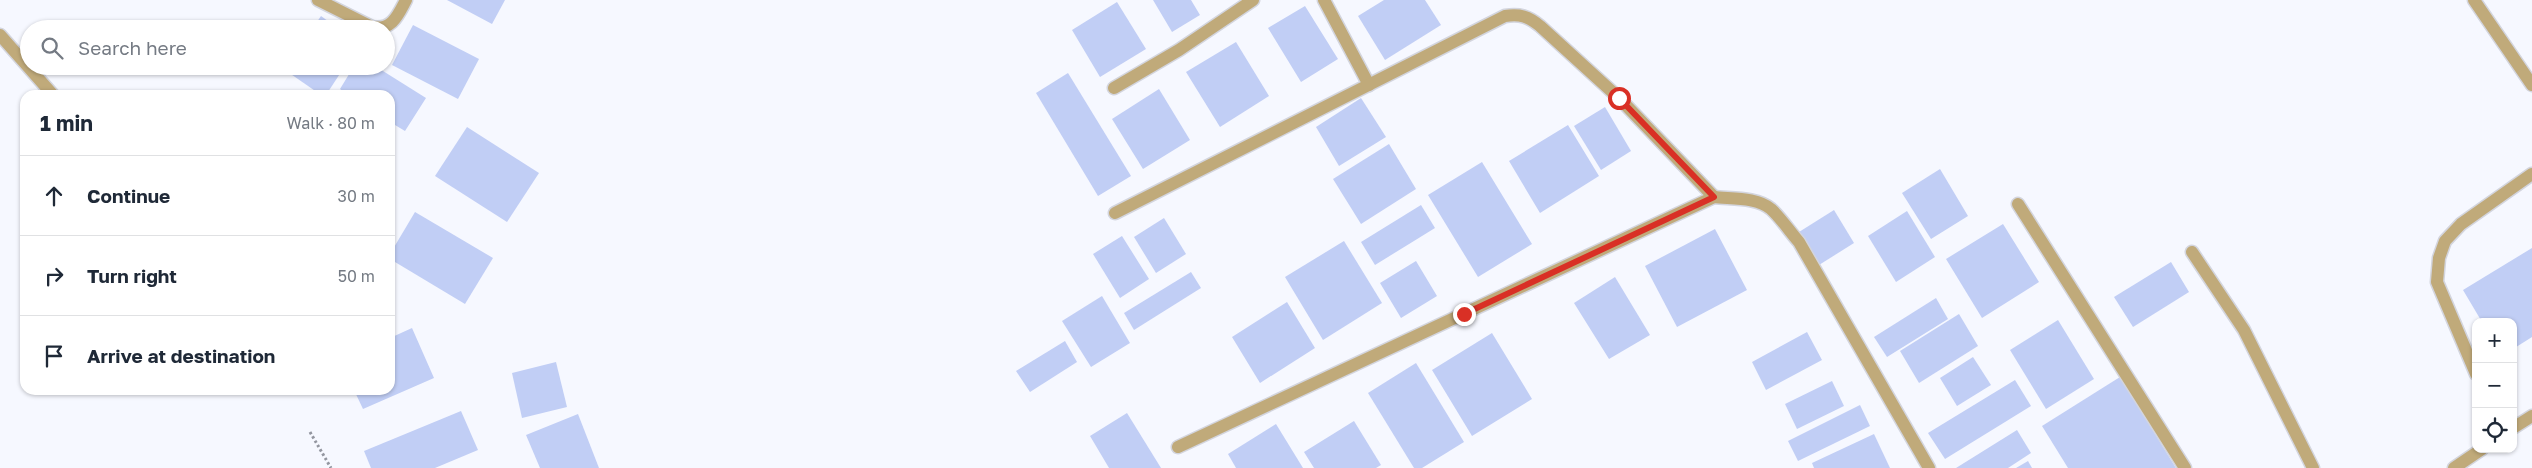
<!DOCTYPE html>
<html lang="en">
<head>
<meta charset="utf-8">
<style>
  body { margin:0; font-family:"Golos Text",sans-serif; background:#f2f2f3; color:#1f2937 }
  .controls { position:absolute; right:15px; bottom:15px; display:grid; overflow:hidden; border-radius:10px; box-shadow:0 1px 4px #0004 }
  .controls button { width:45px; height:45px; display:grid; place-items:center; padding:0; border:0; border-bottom:1px solid #e0e1e3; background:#fff; color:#1f2937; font:25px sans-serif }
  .stop { position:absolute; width:15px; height:15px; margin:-11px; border:4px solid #d93025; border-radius:50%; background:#fff }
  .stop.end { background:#d93025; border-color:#fff; box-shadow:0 1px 5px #0008 }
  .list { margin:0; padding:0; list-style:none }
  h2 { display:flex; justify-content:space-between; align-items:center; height:65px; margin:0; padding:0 20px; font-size:21px }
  h2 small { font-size:16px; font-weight:400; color:#747a83 }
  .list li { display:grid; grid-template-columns:32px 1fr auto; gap:15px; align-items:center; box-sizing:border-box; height:80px; padding:0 20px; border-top:1px solid #e0e1e3 }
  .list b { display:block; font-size:19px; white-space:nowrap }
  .list em { font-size:16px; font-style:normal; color:#747a83 }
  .icon { flex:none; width:28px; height:28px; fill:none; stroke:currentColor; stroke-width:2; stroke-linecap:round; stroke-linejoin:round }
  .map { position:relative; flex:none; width:2532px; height:468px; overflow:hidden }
  .search { position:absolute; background:#fff; box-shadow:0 1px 4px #0004; left:20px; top:20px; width:375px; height:55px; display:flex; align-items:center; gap:12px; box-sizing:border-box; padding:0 18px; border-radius:28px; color:#747a83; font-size:19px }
  .panel { position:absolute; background:#fff; box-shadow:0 1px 4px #0004; left:20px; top:90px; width:375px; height:305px; border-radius:15px }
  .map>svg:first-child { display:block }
</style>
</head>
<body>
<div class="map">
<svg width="2532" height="468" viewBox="0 0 2532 468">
  <rect width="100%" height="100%" fill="#f6f8ff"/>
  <!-- building -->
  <g fill="#c1cef5">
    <path d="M447,0H505L492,24Z"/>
    <path d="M1153,0H1191L1200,15L1172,32Z"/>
    <path d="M1384,0H1425L1441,25L1385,60L1358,16Z"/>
    <path d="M1117,2L1146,49L1100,77L1072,30Z"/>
    <path d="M1305,6L1338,59L1301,82L1268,28Z"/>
    <path d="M321,16L339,29H312Z"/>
    <path d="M413,25L479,59L458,99L392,65Z"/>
    <path d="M1236,42L1269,96L1220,127L1186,72Z"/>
    <path d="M287,66H345L326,95H321L285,70Z"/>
    <path d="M354,66H375L426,98L405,131L390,122V95H348L340,89Z"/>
    <path d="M1068,73L1131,176L1098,196L1036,93Z"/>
    <path d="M1159,89L1190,140L1143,169L1112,119Z"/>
    <path d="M1361,98L1386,137L1339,166L1316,127Z"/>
    <path d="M1605,107L1631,151L1601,170L1574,126Z"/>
    <path d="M1568,125L1599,176L1540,213L1509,161Z"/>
    <path d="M467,127L539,173L507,222L435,176Z"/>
    <path d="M1389,144L1416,189L1361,224L1333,179Z"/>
    <path d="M1482,162L1532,244L1478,277L1428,195Z"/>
    <path d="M1940,169L1968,216L1931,239L1902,193Z"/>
    <path d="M1421,205L1435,228L1375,265L1361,242Z"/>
    <path d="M1834,210L1854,243L1819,265L1799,232Z"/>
    <path d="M1907,211L1935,257L1896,282L1868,236Z"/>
    <path d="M415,212L493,258L465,304L390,259V254Z"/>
    <path d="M1164,218L1186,254L1156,273L1134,237Z"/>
    <path d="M2003,224L2039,282L1982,318L1946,259Z"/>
    <path d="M1715,229L1747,290L1677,327L1645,266Z"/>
    <path d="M1122,236L1149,279L1120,298L1093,254Z"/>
    <path d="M1344,241L1382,303L1323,340L1285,277Z"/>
    <path d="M2532,248V337L2513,349V322H2482L2463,290Z"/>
    <path d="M1416,261L1437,296L1401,318L1380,283Z"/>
    <path d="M2171,262L2189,292L2133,327L2114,297Z"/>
    <path d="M1191,272L1201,288L1134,330L1124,313Z"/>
    <path d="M1615,277L1650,335L1609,359L1574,303Z"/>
    <path d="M1102,296L1130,343L1091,367L1062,321Z"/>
    <path d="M1936,298L1948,319L1887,357L1874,337Z"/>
    <path d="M1287,302L1315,348L1260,383L1232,337Z"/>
    <path d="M1959,314L1978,346L1919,383L1900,351Z"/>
    <path d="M2058,320L2094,379L2046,409L2010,350Z"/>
    <path d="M412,328L434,378L363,409L354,390H390V338Z"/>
    <path d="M1807,332L1822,360L1766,390L1752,362Z"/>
    <path d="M1492,333L1532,399L1472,436L1432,370Z"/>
    <path d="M1065,341L1077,362L1030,392L1016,371Z"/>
    <path d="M1973,357L1991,385L1957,406L1940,378Z"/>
    <path d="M556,362L567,407L522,418L512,373Z"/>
    <path d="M1416,363L1464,442L1422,468H1414L1368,393Z"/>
    <path d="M2120,377L2176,468H2068L2042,426Z"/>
    <path d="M2015,380L2031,406L1945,459L1928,433Z"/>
    <path d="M1832,381L1844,406L1797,429L1785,404Z"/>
    <path d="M1860,405L1870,426L1798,461L1788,441Z"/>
    <path d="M461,411L478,450L435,468H371L364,451Z"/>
    <path d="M1127,413L1161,468H1109L1090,436Z"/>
    <path d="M578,414L599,468H540L526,435Z"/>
    <path d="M1354,421L1381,465L1376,468H1314L1304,452Z"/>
    <path d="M1276,424L1303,468H1236L1228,454Z"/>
    <path d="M2017,430L2031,453L2008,468H1956Z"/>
    <path d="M1874,434L1890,468H1814L1812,463Z"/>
    <path d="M2028,461L2032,468H2016Z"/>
  </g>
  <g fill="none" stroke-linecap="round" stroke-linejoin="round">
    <defs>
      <path id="service" d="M0,35L53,95"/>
      <g id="minor">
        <path d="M318,0L372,27C392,31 398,15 406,0"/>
        <path d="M1324,0L1369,85"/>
        <path d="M2474,0L2532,85"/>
        <path d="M1114,88L1179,50L1253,0"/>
        <path d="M2018,204L2185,468"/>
        <path d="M1115,213L1505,16C1520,14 1528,16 1540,26L1619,98L1714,197"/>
        <path d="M2192,252L2244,330L2313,468"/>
        <path d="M2476,374L2437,282L2439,258L2445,241L2461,224L2532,174"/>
        <path d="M2513,428L2532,416"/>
        <path d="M1178,447L1714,197C1732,199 1757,197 1771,209C1781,218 1790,232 1799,242L1929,468"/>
        <path d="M2454,468L2482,449"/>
      </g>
    </defs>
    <!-- service casing -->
    <use href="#service" stroke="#d3d5de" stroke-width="15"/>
    <!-- minor casing -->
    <use href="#minor" stroke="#d3d5de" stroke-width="15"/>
    <!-- path -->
    <path stroke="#9396a0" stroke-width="3" stroke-dasharray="2.5 2.5" stroke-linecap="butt" d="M310,432L331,468"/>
    <!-- service -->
    <use href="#service" stroke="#c0aa7a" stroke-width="12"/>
    <!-- minor -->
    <use href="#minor" stroke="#c0aa7a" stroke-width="12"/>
  </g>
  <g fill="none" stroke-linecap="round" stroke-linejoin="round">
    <!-- route -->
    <path stroke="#d93025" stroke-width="6" d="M1464,314L1714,197L1619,98"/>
  </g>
</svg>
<div class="controls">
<button>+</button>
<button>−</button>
<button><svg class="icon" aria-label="locate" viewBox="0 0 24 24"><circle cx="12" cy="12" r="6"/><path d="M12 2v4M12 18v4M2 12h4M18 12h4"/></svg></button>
</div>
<div class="stop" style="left:1619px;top:98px"></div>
<div class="stop end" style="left:1464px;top:314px"></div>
<div class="search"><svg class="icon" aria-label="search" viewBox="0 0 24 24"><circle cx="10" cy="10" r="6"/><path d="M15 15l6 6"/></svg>Search here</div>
<section class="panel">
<h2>1 min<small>Walk · 80 m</small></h2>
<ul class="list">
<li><svg class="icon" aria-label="ahead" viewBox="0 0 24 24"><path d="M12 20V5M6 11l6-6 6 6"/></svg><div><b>Continue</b></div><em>30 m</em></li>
<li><svg class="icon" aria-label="right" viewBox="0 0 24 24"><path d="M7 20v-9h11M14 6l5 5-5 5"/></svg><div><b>Turn right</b></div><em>50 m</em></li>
<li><svg class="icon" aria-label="arrive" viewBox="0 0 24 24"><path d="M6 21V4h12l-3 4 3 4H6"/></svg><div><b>Arrive at destination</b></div></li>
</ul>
</section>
</div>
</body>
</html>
